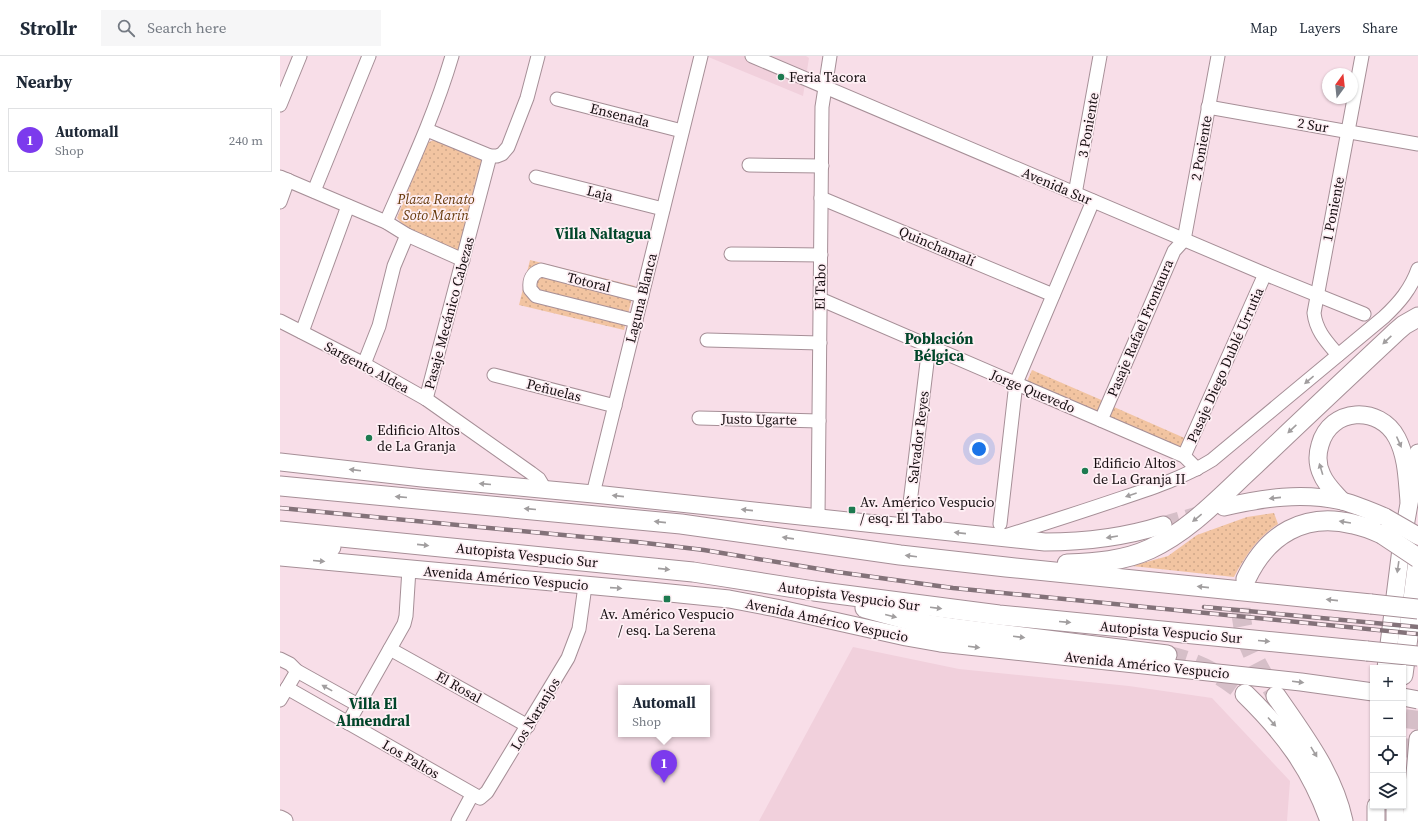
<!DOCTYPE html>
<html lang="en">
<head>
<meta charset="utf-8">
<style>
  body { margin:0; font-family:"Source Serif 4",serif; background:#f6f6f7; color:#1f2937 }
  .controls { position:absolute; right:12px; bottom:12px; display:grid; overflow:hidden; border-radius:0px; box-shadow:0 1px 3px #0004 }
  .controls button { width:36px; height:36px; display:grid; place-items:center; padding:0; border:0; border-bottom:1px solid #e0e1e3; background:#fff; color:#1f2937; font:20px sans-serif }
  .compass { position:absolute; left:1042px; top:12px; width:36px; height:36px; border-radius:50%; background:#fff; box-shadow:0 1px 3px #0004; rotate:15deg }
  .you { position:absolute; left:699px; top:393px; width:14px; height:14px; margin:-10px; border:3px solid #fff; border-radius:50%; background:#1a73e8; box-shadow:0 0 0 6px #1a73e833 }
  .badge { display:grid; place-items:center; width:26px; height:26px; border-radius:50%; background:#7c3aed; color:#fff; font-size:13px; font-weight:700 }
  .pin { position:absolute; translate:-50% -33px; filter:drop-shadow(0 1px 2px #0008) }
  .pin::after { content:''; position:absolute; top:21px; width:14px; height:12px; background:inherit; clip-path:polygon(0 0,100% 0,50% 100%) }
  .popup { position:absolute; left:338px; top:629px; width:92px; height:52px; box-sizing:border-box; display:grid; place-content:center; border-radius:0px; background:#fff; filter:drop-shadow(0 1px 3px #0005); font-size:13px; white-space:nowrap; color:#747a83 }
  .popup b { font-size:15px; color:#1f2937 }
  .popup::after { content:''; position:absolute; left:50%; top:100%; margin-left:-8px; border:8px solid transparent; border-top-color:#fff }
  .list { margin:0; padding:0; list-style:none }
  h2 { display:flex; justify-content:space-between; align-items:center; height:52px; margin:0; padding:0 16px; font-size:17px }
  h2 small { font-size:13px; font-weight:400; color:#747a83 }
  .list li { display:grid; grid-template-columns:26px 1fr auto; gap:12px; align-items:center; box-sizing:border-box; height:64px; margin:0 8px 8px; padding:0 8px; border:1px solid #e0e1e3; border-radius:0px }
  .list b { display:block; font-size:15px; white-space:nowrap }
  .list p { margin:0; font-size:13px; white-space:nowrap; color:#747a83 }
  .list em { font-size:13px; font-style:normal; color:#747a83 }
  .icon { flex:none; width:22px; height:22px; fill:none; stroke:currentColor; stroke-width:2; stroke-linecap:round; stroke-linejoin:round }
  .map { position:relative; flex:none; width:1138px; height:765px; overflow:hidden }
  header { display:flex; align-items:center; gap:24px; box-sizing:border-box; height:56px; padding:0 20px; background:#fff; border-bottom:1px solid #e0e1e3 }
  header strong { font-size:19px }
  nav { display:flex; gap:22px; margin-inline-start:auto; font-size:14px }
  .search { width:280px; height:36px; background:#f6f6f7; display:flex; align-items:center; gap:10px; box-sizing:border-box; padding:0 14px; border-radius:0px; color:#747a83; font-size:15px }
  main { display:flex }
  aside { flex:1; background:#fff }
  .map>svg:first-child { display:block }
</style>
</head>
<body>
<header>
<strong>Strollr</strong>
<div class="search"><svg class="icon" aria-label="search" viewBox="0 0 24 24"><circle cx="10" cy="10" r="6"/><path d="M15 15l6 6"/></svg>Search here</div>
<nav><a>Map</a><a>Layers</a><a>Share</a></nav>
</header>
<main>
<aside>
<h2>Nearby<small></small></h2>
<ul class="list">
<li><span class="badge">1</span><div><b>Automall</b><p>Shop</p></div><em>240 m</em></li>
</ul>
</aside>
<div class="map">
<svg width="1138" height="765" viewBox="0 0 1138 765">
  <defs>
    <pattern id="grass-dots" width="8" height="8" patternUnits="userSpaceOnUse"><rect width="8" height="8" fill="#f2c4a1"/><path d="M2 2h.1M6 6h.1" fill="none" stroke="#cfa78a" stroke-width="1.8" stroke-linecap="round"/></pattern>
  </defs>
  <rect width="100%" height="100%" fill="#f8dee8"/>
  <!-- built -->
  <g fill="#f1d0dc">
    <path d="M426,0H526L529,2L523,40Z"/>
    <path d="M573,591L679,613L849,630L932,642L1010,725L1007,765H479Z"/>
  </g>
  <!-- grass -->
  <g fill="url(#grass-dots)">
    <path d="M158,82L204,104L177,198L130,176L117,162L147,87Z"/>
    <path d="M250,204L355,230L344,274L239,249Z"/>
    <path d="M752,314L826,346L819,362L745,330Z"/>
    <path d="M834,351L909,384L902,400L827,368Z"/>
    <path d="M994,457L998,468C978,481 965,500 954,521L852,510L888,500L917,479L967,461Z"/>
  </g>
  <g fill="none" stroke-linecap="round" stroke-linejoin="round">
    <!-- major-tunnel -->
    <path stroke="#d6bfc8" stroke-width="17" stroke-dasharray="17 8" stroke-linecap="butt" d="M883,469L921,458"/>
    <!-- highway-tunnel -->
    <g stroke="#d6bfc8" stroke-width="19" stroke-dasharray="19 10" stroke-linecap="butt">
      <path d="M966,523C951,570 973,601 996,640"/>
      <path d="M887,599C918,606 940,618 965,638"/>
      <path d="M1130,702L1138,638"/>
    </g>
    <defs>
      <g id="minor">
        <path d="M472,0L985,218L1084,258"/>
        <path d="M277,43L402,75"/>
        <path d="M0,49L20,0"/>
        <path d="M928,51L1138,88"/>
        <path d="M147,74L210,100H217L222,98L228,91L247,42L258,0"/>
        <path d="M469,109L542,110"/>
        <path d="M0,121L106,166L127,179L183,204"/>
        <path d="M256,121L383,153"/>
        <path d="M34,135L89,0"/>
        <path d="M795,138L820,0"/>
        <path d="M541,142L773,239"/>
        <path d="M0,146L8,124"/>
        <path d="M106,166C130,111 155,58 172,0"/>
        <path d="M451,198L541,199"/>
        <path d="M540,243L904,400L917,413"/>
        <path d="M0,265L84,308L146,343L251,417L259,423L265,433"/>
        <path d="M356,265L256,240L250,233C249,224 252,217 261,214L362,240"/>
        <path d="M22,276L68,150"/>
        <path d="M427,284L540,287"/>
        <path d="M1058,299C1047,286 1036,275 1034,257L1082,0"/>
        <path d="M84,308L99,270L114,210L127,179"/>
        <path d="M214,319L335,350"/>
        <path d="M146,343L210,100"/>
        <path d="M419,362L539,365"/>
        <path d="M821,364L894,195L904,184L938,0"/>
        <path d="M904,400L985,218"/>
        <path d="M313,438L421,0"/>
        <path d="M538,462L542,51L550,0"/>
        <path d="M720,468L736,327L813,145"/>
        <path d="M627,472L649,290"/>
        <path d="M725,480C763,468 801,456 839,443C872,432 903,422 932,404L1104,261C1119,247 1131,233 1138,213"/>
        <path d="M110,593L248,670"/>
        <path d="M0,603L10,608L17,615L78,649"/>
        <path d="M7,632L200,742L207,736L288,602L299,573L305,530"/>
        <path d="M0,644L17,615"/>
        <path d="M68,667L124,568L126,560L129,513"/>
        <path d="M178,765L192,739"/>
      </g>
      <g id="major">
        <path d="M0,406L142,422L324,439L765,486C806,486 845,481 883,469"/>
        <path d="M1062,445C1055,437 1046,429 1042,419C1037,409 1037,399 1040,389C1050,351 1100,349 1117,382C1127,401 1127,424 1129,445"/>
        <path d="M944,451C983,442 1022,436 1062,445C1077,449 1091,455 1105,461"/>
        <path d="M0,501L370,535L449,543L496,552L626,581L660,587L1021,626L1093,636"/>
        <path d="M1106,612L1121,493L1138,397"/>
        <path d="M0,763L4,765"/>
        <path d="M1096,765V750"/>
        <path d="M1115,765V750"/>
        <path d="M1131,765L1138,683"/>
      </g>
      <g id="highway">
        <path d="M0,430L401,468L620,499L726,511L1091,548"/>
        <path d="M0,475L413,516L534,535L719,559L1087,595"/>
        <path d="M0,489L51,491"/>
        <path d="M787,508C815,507 844,505 870,493C911,474 943,438 976,408C1023,363 1070,319 1117,275L1124,269L1138,261"/>
        <path d="M966,523C987,478 1025,456 1073,468C1083,470 1093,474 1102,478"/>
        <path d="M585,552L644,568L671,572L887,599"/>
        <path d="M1123,619L1138,505"/>
        <path d="M965,638C1005,677 1031,712 1050,765"/>
        <path d="M996,640C1023,679 1053,718 1063,765"/>
      </g>
    </defs>
    <!-- minor casing -->
    <use href="#minor" stroke="#a68f97" stroke-width="15"/>
    <!-- major casing -->
    <use href="#major" stroke="#a68f97" stroke-width="19"/>
    <!-- highway casing -->
    <use href="#highway" stroke="#a68f97" stroke-width="21"/>
    <!-- minor -->
    <use href="#minor" stroke="#fff" stroke-width="13"/>
    <!-- major -->
    <use href="#major" stroke="#fff" stroke-width="17"/>
    <!-- highway -->
    <use href="#highway" stroke="#fff" stroke-width="19"/>
    <defs>
      <g id="rail">
        <path d="M0,452L357,486L424,494L557,516L673,532L1138,578"/>
        <path d="M924,551L1138,571"/>
      </g>
    </defs>
    <!-- rail casing -->
    <use href="#rail" stroke="#837279" stroke-width="4.5"/>
    <!-- rail -->
    <use href="#rail" stroke="#feeff4" stroke-width="3" stroke-dasharray="9" stroke-linecap="butt"/>
    <defs>
      <g id="major-bridge">
        <path d="M1105,461L1138,480"/>
        <path d="M1123,641L1138,644"/>
      </g>
      <g id="highway-bridge">
        <path d="M1102,478L1138,502"/>
        <path d="M1091,548L1138,553"/>
        <path d="M1087,595L1138,600"/>
      </g>
    </defs>
    <!-- major-bridge casing -->
    <use href="#major-bridge" stroke="#a68f97" stroke-width="19" stroke-linecap="butt"/>
    <!-- highway-bridge casing -->
    <use href="#highway-bridge" stroke="#a68f97" stroke-width="21" stroke-linecap="butt"/>
    <!-- major-bridge -->
    <use href="#major-bridge" stroke="#fff" stroke-width="17"/>
    <!-- highway-bridge -->
    <use href="#highway-bridge" stroke="#fff" stroke-width="19"/>
  </g>
  <!-- one-way arrows -->
  <defs><path id="oneway-solid" d="M-6-.8H1V-3.2L6.5 0L1 3.2V.8H-6Z"/></defs>
  <g fill="#a19e9f">
    <use href="#oneway-solid" transform="translate(1107 284) rotate(137)"/>
    <use href="#oneway-solid" transform="translate(1029 324) rotate(140)"/>
    <use href="#oneway-solid" transform="translate(1012 373) rotate(137)"/>
    <use href="#oneway-solid" transform="translate(1119 386) rotate(66)"/>
    <use href="#oneway-solid" transform="translate(1041 413) rotate(-107)"/>
    <use href="#oneway-solid" transform="translate(75 414) rotate(-173)"/>
    <use href="#oneway-solid" transform="translate(205 428) rotate(-175)"/>
    <use href="#oneway-solid" transform="translate(851 439) rotate(161)"/>
    <use href="#oneway-solid" transform="translate(338 440) rotate(-174)"/>
    <use href="#oneway-solid" transform="translate(121 441) rotate(-175)"/>
    <use href="#oneway-solid" transform="translate(995 442) rotate(174)"/>
    <use href="#oneway-solid" transform="translate(250 453) rotate(-175)"/>
    <use href="#oneway-solid" transform="translate(467 454) rotate(-174)"/>
    <use href="#oneway-solid" transform="translate(917 462) rotate(141)"/>
    <use href="#oneway-solid" transform="translate(380 466) rotate(-174)"/>
    <use href="#oneway-solid" transform="translate(1065 466) rotate(-171)"/>
    <use href="#oneway-solid" transform="translate(680 477) rotate(-174)"/>
    <use href="#oneway-solid" transform="translate(832 481) rotate(171)"/>
    <use href="#oneway-solid" transform="translate(508 482) rotate(-172)"/>
    <use href="#oneway-solid" transform="translate(143 489) rotate(6)"/>
    <use href="#oneway-solid" transform="translate(631 500) rotate(-173)"/>
    <use href="#oneway-solid" transform="translate(39 505) rotate(5)"/>
    <use href="#oneway-solid" transform="translate(1118 511) rotate(98)"/>
    <use href="#oneway-solid" transform="translate(384 513) rotate(6)"/>
    <use href="#oneway-solid" transform="translate(923 531) rotate(-174)"/>
    <use href="#oneway-solid" transform="translate(336 532) rotate(4)"/>
    <use href="#oneway-solid" transform="translate(1052 544) rotate(-174)"/>
    <use href="#oneway-solid" transform="translate(656 552) rotate(7)"/>
    <use href="#oneway-solid" transform="translate(611 560) rotate(14)"/>
    <use href="#oneway-solid" transform="translate(785 566) rotate(5)"/>
    <use href="#oneway-solid" transform="translate(739 581) rotate(7)"/>
    <use href="#oneway-solid" transform="translate(984 585) rotate(5)"/>
    <use href="#oneway-solid" transform="translate(694 591) rotate(7)"/>
    <use href="#oneway-solid" transform="translate(1018 626) rotate(7)"/>
    <use href="#oneway-solid" transform="translate(47 632) rotate(-151)"/>
    <use href="#oneway-solid" transform="translate(992 666) rotate(48)"/>
    <use href="#oneway-solid" transform="translate(1034 696) rotate(59)"/>
  </g>
  <!-- markers -->
  <g fill="#1d7a50" stroke="#feeff4" stroke-width="1.5">
    <circle cx="501" cy="21" r="4"/>
    <circle cx="89" cy="382" r="4"/>
    <circle cx="805" cy="415" r="4"/>
    <rect x="568" y="450" width="8" height="8" rx="2"/>
    <rect x="383" y="539" width="8" height="8" rx="2"/>
  </g>
  <g text-anchor="middle" dominant-baseline="central" stroke-width="3.5" stroke-linejoin="round" paint-order="stroke">
    <!-- poi labels -->
    <g font-size="14" fill="#150d10" stroke="#feeff4" text-anchor="start">
      <text x="509" y="21">Feria Tacora</text>
      <text x="97" y="374">Edificio Altos<tspan x="97" dy="16">de La Granja</tspan></text>
      <text x="813" y="407">Edificio Altos<tspan x="813" dy="16">de La Granja II</tspan></text>
      <text x="580" y="446">Av. Américo Vespucio<tspan x="580" dy="16">/ esq. El Tabo</tspan></text>
      <text x="387" y="558" text-anchor="middle">Av. Américo Vespucio<tspan x="387" dy="16">/ esq. La Serena</tspan></text>
    </g>
    <!-- street labels -->
    <g font-size="14" fill="#150d10" stroke="#feeff4">
      <text transform="translate(340 59) rotate(14)">Ensenada</text>
      <text transform="translate(808 69) rotate(-80)">3 Poniente</text>
      <text transform="translate(1033 69) rotate(10)">2 Sur</text>
      <text transform="translate(921 92) rotate(-80)">2 Poniente</text>
      <text transform="translate(777 130) rotate(23)">Avenida Sur</text>
      <text transform="translate(320 137) rotate(14)">Laja</text>
      <text transform="translate(1053 153) rotate(-79)">1 Poniente</text>
      <text transform="translate(657 190) rotate(23)">Quinchamalí</text>
      <text transform="translate(309 226) rotate(14)">Totoral</text>
      <text transform="translate(540 231) rotate(-89)">El Tabo</text>
      <text transform="translate(361 242) rotate(-76)">Laguna Blanca</text>
      <text transform="translate(169 257) rotate(-75)">Pasaje Mecánico Cabezas</text>
      <text transform="translate(860 272) rotate(-67)">Pasaje Rafael Frontaura</text>
      <text transform="translate(945 309) rotate(-66)">Pasaje Diego Dublé Urrutia</text>
      <text transform="translate(87 311) rotate(28)">Sargento Aldea</text>
      <text transform="translate(274 334) rotate(14)">Peñuelas</text>
      <text transform="translate(753 335) rotate(23)">Jorge Quevedo</text>
      <text transform="translate(479 363) rotate(1)">Justo Ugarte</text>
      <text transform="translate(638 381) rotate(-83)">Salvador Reyes</text>
      <text transform="translate(247 499) rotate(6)">Autopista Vespucio Sur</text>
      <text transform="translate(226 522) rotate(5)">Avenida Américo Vespucio</text>
      <text transform="translate(569 540) rotate(8)">Autopista Vespucio Sur</text>
      <text transform="translate(547 564) rotate(12)">Avenida Américo Vespucio</text>
      <text transform="translate(891 576) rotate(5)">Autopista Vespucio Sur</text>
      <text transform="translate(867 609) rotate(6)">Avenida Américo Vespucio</text>
      <text transform="translate(179 631) rotate(29)">El Rosal</text>
      <text transform="translate(255 658) rotate(-59)">Los Naranjos</text>
      <text transform="translate(131 703) rotate(30)">Los Paltos</text>
    </g>
    <!-- park labels -->
    <g font-size="14" font-style="italic" fill="#66390a" stroke="#feeff4">
      <text x="156" y="143">Plaza Renato<tspan x="156" dy="16">Soto Marín</tspan></text>
    </g>
    <!-- neighbourhood labels -->
    <g font-size="15" font-weight="bold" fill="#01462a" stroke="#feeff4">
      <text x="323" y="177">Villa Naltagua</text>
      <text x="659" y="282">Población<tspan x="659" dy="17">Bélgica</tspan></text>
      <text x="93" y="647">Villa El<tspan x="93" dy="17">Almendral</tspan></text>
    </g>
  </g>
</svg>
<div class="controls">
<button>+</button>
<button>−</button>
<button><svg class="icon" aria-label="locate" viewBox="0 0 24 24"><circle cx="12" cy="12" r="6"/><path d="M12 2v4M12 18v4M2 12h4M18 12h4"/></svg></button>
<button><svg class="icon" aria-label="layers" viewBox="0 0 24 24"><path d="M12 4l9 5-9 5-9-5zM3 14l9 5 9-5"/></svg></button>
</div>
<svg class="compass" viewBox="-18 -18 36 36"><path d="M0-13l5 13h-10z" fill="#e53935"/><path d="M0 13l5-13h-10z" fill="#747a83"/></svg>
<div class="you"></div>
<div class="pin badge" style="left:384px;top:727px">1</div>
<div class="popup"><b>Automall</b>Shop</div>
</div>
</main>
</body>
</html>
